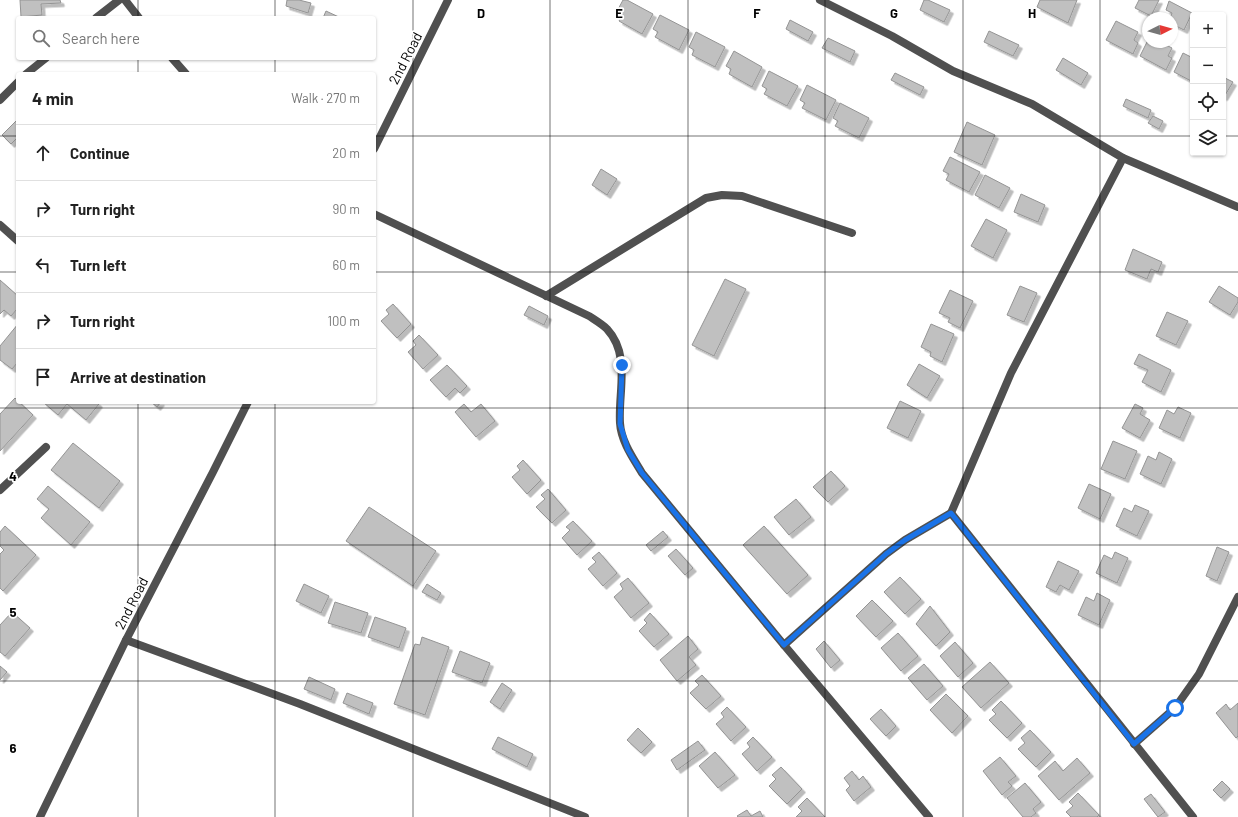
<!DOCTYPE html>
<html lang="en">
<head>
<meta charset="utf-8">
<style>
  body { margin:0; font-family:Barlow,sans-serif; background:#f6f6f6; color:#222 }
  .controls { position:absolute; right:12px; top:12px; display:grid; overflow:hidden; border-radius:4px; box-shadow:0 1px 3px #0004 }
  .controls button { width:36px; height:36px; display:grid; place-items:center; padding:0; border:0; border-bottom:1px solid #e0e0e0; background:#fff; color:#222; font:20px sans-serif }
  .compass { position:absolute; left:1142px; top:12px; width:36px; height:36px; border-radius:50%; background:#fff; box-shadow:0 1px 3px #0004; rotate:84deg }
  .stop { position:absolute; width:12px; height:12px; margin:-9px; border:3px solid #1a73e8; border-radius:50%; background:#fff }
  .stop.end { background:#1a73e8; border-color:#fff; box-shadow:0 1px 4px #0008 }
  .list { margin:0; padding:0; list-style:none }
  h2 { display:flex; justify-content:space-between; align-items:center; height:52px; margin:0; padding:0 16px; font-size:17px }
  h2 small { font-size:13px; font-weight:400; color:#767676 }
  .list li { display:grid; grid-template-columns:26px 1fr auto; gap:12px; align-items:center; box-sizing:border-box; height:56px; padding:0 16px; border-top:1px solid #e0e0e0 }
  .list b { display:block; font-size:15px; white-space:nowrap }
  .list em { font-size:13px; font-style:normal; color:#767676 }
  .icon { flex:none; width:22px; height:22px; fill:none; stroke:currentColor; stroke-width:2; stroke-linecap:round; stroke-linejoin:round }
  .map { position:relative; flex:none; width:1238px; height:817px; overflow:hidden }
  .search { position:absolute; background:#fff; box-shadow:0 1px 3px #0004; left:16px; top:16px; width:360px; height:44px; display:flex; align-items:center; gap:10px; box-sizing:border-box; padding:0 14px; border-radius:4px; color:#767676; font-size:15px }
  .panel { position:absolute; background:#fff; box-shadow:0 1px 3px #0004; left:16px; top:72px; width:360px; height:332px; border-radius:4px }
  .map>svg:first-child { display:block }
</style>
</head>
<body>
<div class="map">
<svg width="1238" height="817" viewBox="0 0 1238 817">
  <defs>
    <filter id="shadow"><feDropShadow dx="3.5" dy="3.5" stdDeviation="0" flood-color="#0004"/></filter>
  </defs>
  <rect width="100%" height="100%" fill="#fff"/>
  <!-- building -->
  <g fill="#c0c0c0" stroke="#949494" filter="url(#shadow)">
    <path d="M20,0H60L61,3L41,4L42,15L21,17Z"/>
    <path d="M287,0H299L311,3L308,13L286,6Z"/>
    <path d="M623,0H627L653,14L642,34L619,21L622,16L616,13Z"/>
    <path d="M924,0H928L950,10L944,22L920,10Z"/>
    <path d="M1040,0H1077L1068,23L1037,7Z"/>
    <path d="M1139,0H1159L1151,16L1135,8Z"/>
    <path d="M1169,1L1192,13L1184,30L1172,24V18H1170L1172,13L1166,10Z"/>
    <path d="M326,11L341,18H323Z"/>
    <path d="M660,15L689,30L679,50L655,37L658,32L653,29Z"/>
    <path d="M790,20L813,32L808,41L786,29Z"/>
    <path d="M1116,21L1138,32L1134,40L1138,43L1133,54L1106,40Z"/>
    <path d="M989,31L1019,45L1013,56L984,42Z"/>
    <path d="M696,32L725,47L715,67L692,55L694,50L689,47Z"/>
    <path d="M828,38L855,51L850,62L822,48Z"/>
    <path d="M1148,40V42H1160L1172,48L1168,56L1172,58L1166,70L1140,56Z"/>
    <path d="M734,51L762,67L752,87L729,74L731,69L726,66Z"/>
    <path d="M1183,53L1193,58V82L1174,72Z"/>
    <path d="M1063,58L1088,73L1081,85L1056,70Z"/>
    <path d="M769,71L798,86L787,106L764,94L767,89L762,86Z"/>
    <path d="M895,73L924,87L920,95L891,80Z"/>
    <path d="M1223,77L1233,82L1224,97H1223Z"/>
    <path d="M807,85L836,100L826,120L802,108L805,103L800,100Z"/>
    <path d="M1126,99L1151,110L1148,118L1123,106Z"/>
    <path d="M840,103L869,118L859,138L835,126L838,121L833,118Z"/>
    <path d="M1153,116L1163,121L1159,129L1148,123Z"/>
    <path d="M18,119V139L17,138L11,144L2,135Z"/>
    <path d="M967,122L995,135L982,165L954,152Z"/>
    <path d="M950,157L980,172L969,192L946,180L949,174L943,171Z"/>
    <path d="M601,169L617,179L607,195L592,185Z"/>
    <path d="M985,175L1010,188L999,208L975,195Z"/>
    <path d="M1021,194L1045,205L1038,222L1014,212Z"/>
    <path d="M986,219L1007,230L993,258L971,246Z"/>
    <path d="M1133,249L1162,262L1158,272L1151,269L1147,279L1125,270Z"/>
    <path d="M725,279L746,289L714,356L692,345Z"/>
    <path d="M0,280L18,296V308L11,316L4,310L0,314Z"/>
    <path d="M1020,286L1037,293L1024,322L1007,315Z"/>
    <path d="M1219,286L1238,298V302L1230,315L1209,302Z"/>
    <path d="M950,290L973,301L960,328L948,322L950,318L939,313Z"/>
    <path d="M393,304L411,324L397,338L381,321L389,314L386,310Z"/>
    <path d="M529,306L548,316L544,325L524,315Z"/>
    <path d="M1167,312L1188,321L1176,345L1156,336Z"/>
    <path d="M18,324V362L12,369L0,360V346Z"/>
    <path d="M931,324L954,334L942,362L930,356L931,352L921,347Z"/>
    <path d="M419,335L438,355L423,369L408,352L416,345L413,341Z"/>
    <path d="M1139,354L1171,370L1161,392L1142,382L1148,370L1134,364Z"/>
    <path d="M919,364L940,376L927,398L907,385Z"/>
    <path d="M447,365L467,386L460,393L455,388L446,397L430,380Z"/>
    <path d="M15,398L33,415L0,451V414Z"/>
    <path d="M900,401L921,411L908,438L887,428Z"/>
    <path d="M43,402H97L99,404L86,420L67,404L58,415Z"/>
    <path d="M151,402H161L157,407Z"/>
    <path d="M464,404L471,412L481,404L495,421L476,437L455,412Z"/>
    <path d="M1135,404L1143,408L1140,414L1150,420L1140,438L1122,428Z"/>
    <path d="M1178,407L1191,413L1180,438L1159,428L1167,410L1174,414Z"/>
    <path d="M1113,441L1137,451L1125,479L1101,469Z"/>
    <path d="M73,443L120,481L99,508L51,470Z"/>
    <path d="M1159,452L1172,459L1161,484L1140,474L1148,456L1156,460Z"/>
    <path d="M523,460L541,480L527,494L512,477L520,470L517,466Z"/>
    <path d="M831,471L845,486L828,502L813,487Z"/>
    <path d="M1089,484L1111,494L1100,519L1078,508Z"/>
    <path d="M48,486L90,522L71,545L41,518L49,509L37,499Z"/>
    <path d="M548,489L566,510L552,523L536,507L545,499L541,495Z"/>
    <path d="M796,499L811,517L789,535L774,517Z"/>
    <path d="M1135,505L1149,511L1137,536L1116,526L1124,508L1132,512Z"/>
    <path d="M369,507L436,551L413,586L346,541Z"/>
    <path d="M573,521L592,541L577,555L562,538L570,530L566,527Z"/>
    <path d="M5,526L36,555L3,591L0,588V554L4,550L0,546V532Z"/>
    <path d="M764,526L808,575L787,594L743,545Z"/>
    <path d="M663,531L668,537L651,551L646,545Z"/>
    <path d="M1217,547L1229,552L1217,581L1206,576Z"/>
    <path d="M676,549L693,568L685,575L668,556Z"/>
    <path d="M599,552L617,573L603,586L588,569L596,562L592,558Z"/>
    <path d="M1115,552L1128,558L1117,583L1096,573L1104,555L1112,559Z"/>
    <path d="M1058,561L1079,571L1069,590L1060,585L1056,592L1046,587Z"/>
    <path d="M900,577L921,599L905,614L884,592Z"/>
    <path d="M628,578L649,603L631,618L614,597L623,589L620,584Z"/>
    <path d="M304,584L329,596L321,613L296,601Z"/>
    <path d="M427,584L441,593L437,600L422,592Z"/>
    <path d="M1097,593L1110,600L1099,625L1078,615L1086,597L1094,601Z"/>
    <path d="M872,600L893,621L876,637L856,616Z"/>
    <path d="M335,602L368,613L361,633L328,623Z"/>
    <path d="M930,606L950,632L936,646L916,624Z"/>
    <path d="M12,612L30,628L5,656L0,652V625Z"/>
    <path d="M650,613L669,634L654,647L639,631L647,623L644,620Z"/>
    <path d="M375,617L406,628L399,648L368,637Z"/>
    <path d="M898,633L918,656L901,671L881,648Z"/>
    <path d="M688,636L698,649L689,657L696,665L677,681L660,660Z"/>
    <path d="M422,637L449,647L425,715L394,704L415,644L420,645Z"/>
    <path d="M824,641L840,660L831,668L816,649Z"/>
    <path d="M955,642L973,663L958,677L940,656Z"/>
    <path d="M460,651L490,663L482,683L452,672Z"/>
    <path d="M990,662L1009,683L981,708L962,687Z"/>
    <path d="M924,664L943,686L927,700L908,678Z"/>
    <path d="M0,666L7,672L0,680Z"/>
    <path d="M702,675L721,696L706,709L690,693L699,685L695,681Z"/>
    <path d="M309,677L335,689L331,700L304,689Z"/>
    <path d="M502,683L512,690L500,709L490,702Z"/>
    <path d="M347,693L373,703L369,714L343,703Z"/>
    <path d="M946,694L968,716L952,733L930,710Z"/>
    <path d="M1001,701L1022,723L1007,738L989,720L996,714L992,710Z"/>
    <path d="M1238,703V736L1236,738L1216,713L1226,704L1230,710Z"/>
    <path d="M727,707L746,727L731,741L716,724L724,717L721,713Z"/>
    <path d="M881,709L896,726L886,736L870,719Z"/>
    <path d="M638,728L652,742L641,753L627,740Z"/>
    <path d="M1030,730L1051,752L1036,767L1018,749L1025,743L1021,738Z"/>
    <path d="M498,737L533,754L527,767L492,749Z"/>
    <path d="M753,737L772,757L757,771L742,754L750,747L747,743Z"/>
    <path d="M698,741L705,750L677,770L671,760Z"/>
    <path d="M715,752L735,775L718,788L699,766Z"/>
    <path d="M1000,757L1016,776L1008,782L1012,786L1002,795L983,771Z"/>
    <path d="M1077,758L1090,773L1059,800L1038,776L1055,761L1063,771Z"/>
    <path d="M781,767L802,789L787,804L769,786L776,779L772,775Z"/>
    <path d="M852,771L859,780L863,776L871,787L854,801L846,790L850,786L844,778Z"/>
    <path d="M1222,781L1230,789L1221,798L1213,790Z"/>
    <path d="M1025,783L1041,802L1033,809L1036,813L1031,817H1023L1007,798Z"/>
    <path d="M1078,793L1099,815L1097,817H1071L1066,812L1073,806L1069,802Z"/>
    <path d="M1151,794L1165,812L1158,817L1144,799Z"/>
    <path d="M807,798L825,817H796L802,811L798,807Z"/>
    <path d="M747,810L751,816L760,811L763,817H738L737,816Z"/>
  </g>
  <g fill="none" stroke-linecap="round" stroke-linejoin="round">
    <!-- service -->
    <path stroke="#505050" stroke-width="8" d="M546,296L706,198L722,195L742,196L852,233"/>
    <!-- minor -->
    <g stroke="#505050" stroke-width="8">
      <path d="M125,0L139,18"/>
      <path d="M820,0L892,36L953,71L1032,104L1123,158L1238,207"/>
      <path d="M96,18L119,0"/>
      <path d="M172,58L186,74"/>
      <path d="M26,74L46,58"/>
      <path d="M0,100L18,82"/>
      <path d="M374,214L589,316C595,320 602,324 607,329C631,355 618,391 620,423C621,441 633,458 642,473L784,645L929,817"/>
      <path d="M0,225L18,241"/>
      <path d="M0,490L46,447"/>
      <path d="M951,513L1193,817"/>
      <path d="M126,640L300,704L585,817"/>
      <path d="M784,645L886,554L905,540L951,513L1011,373L1123,158"/>
      <path d="M1134,744L1175,708L1199,674L1238,597"/>
    </g>
    <!-- tertiary -->
    <g stroke="#505050" stroke-width="8">
      <path d="M374,149L448,0"/>
      <path d="M40,817L126,640L213,472L248,402"/>
    </g>
  </g>
  <g fill="none" stroke-linecap="round" stroke-linejoin="round">
    <!-- route -->
    <path stroke="#1a73e8" stroke-width="5" d="M622,365L620,424L628,450L642,473L784,645L886,554L905,540L951,513L1134,744L1175,708"/>
  </g>
  <!-- grid -->
  <path fill="none" stroke="#000" stroke-width="1" stroke-opacity="0.55" d="M138,0V18M275,0V18M413,0V817M550,0V817M688,0V817M825,0V817M963,0V817M1100,0V817M138,58V74M275,58V74M0,136H18M374,136H1193M1223,136H1238M0,272H18M374,272H1238M138,402V817M275,402V817M0,408H1238M0,545H1238M0,681H1238"/>
  <g text-anchor="middle" dominant-baseline="central" stroke-width="3.5" stroke-linejoin="round" paint-order="stroke">
    <!-- street labels -->
    <g font-size="14" fill="#000" stroke="#fff">
      <text transform="translate(405 58) rotate(-63)">2nd Road</text>
      <text transform="translate(131 603) rotate(-63)">2nd Road</text>
    </g>
  </g>
  <g font-size="13" text-anchor="middle" font-weight="bold" fill="#000" stroke="#fff" stroke-width="3.5" stroke-linejoin="round" paint-order="stroke">
    <text x="481" y="18">D</text>
    <text x="619" y="18">E</text>
    <text x="757" y="18">F</text>
    <text x="894" y="18">G</text>
    <text x="1032" y="18">H</text>
    <text x="13" y="481">4</text>
    <text x="13" y="617">5</text>
    <text x="13" y="753">6</text>
  </g>
</svg>
<div class="controls">
<button>+</button>
<button>−</button>
<button><svg class="icon" aria-label="locate" viewBox="0 0 24 24"><circle cx="12" cy="12" r="6"/><path d="M12 2v4M12 18v4M2 12h4M18 12h4"/></svg></button>
<button><svg class="icon" aria-label="layers" viewBox="0 0 24 24"><path d="M12 4l9 5-9 5-9-5zM3 14l9 5 9-5"/></svg></button>
</div>
<svg class="compass" viewBox="-18 -18 36 36"><path d="M0-13l5 13h-10z" fill="#e53935"/><path d="M0 13l5-13h-10z" fill="#767676"/></svg>
<div class="stop" style="left:1175px;top:708px"></div>
<div class="stop end" style="left:622px;top:365px"></div>
<div class="search"><svg class="icon" aria-label="search" viewBox="0 0 24 24"><circle cx="10" cy="10" r="6"/><path d="M15 15l6 6"/></svg>Search here</div>
<section class="panel">
<h2>4 min<small>Walk · 270 m</small></h2>
<ul class="list">
<li><svg class="icon" aria-label="ahead" viewBox="0 0 24 24"><path d="M12 20V5M6 11l6-6 6 6"/></svg><div><b>Continue</b></div><em>20 m</em></li>
<li><svg class="icon" aria-label="right" viewBox="0 0 24 24"><path d="M7 20v-9h11M14 6l5 5-5 5"/></svg><div><b>Turn right</b></div><em>90 m</em></li>
<li><svg class="icon" aria-label="left" viewBox="0 0 24 24"><path d="M17 20v-9H6M10 6l-5 5 5 5"/></svg><div><b>Turn left</b></div><em>60 m</em></li>
<li><svg class="icon" aria-label="right" viewBox="0 0 24 24"><path d="M7 20v-9h11M14 6l5 5-5 5"/></svg><div><b>Turn right</b></div><em>100 m</em></li>
<li><svg class="icon" aria-label="arrive" viewBox="0 0 24 24"><path d="M6 21V4h12l-3 4 3 4H6"/></svg><div><b>Arrive at destination</b></div></li>
</ul>
</section>
</div>
</body>
</html>
